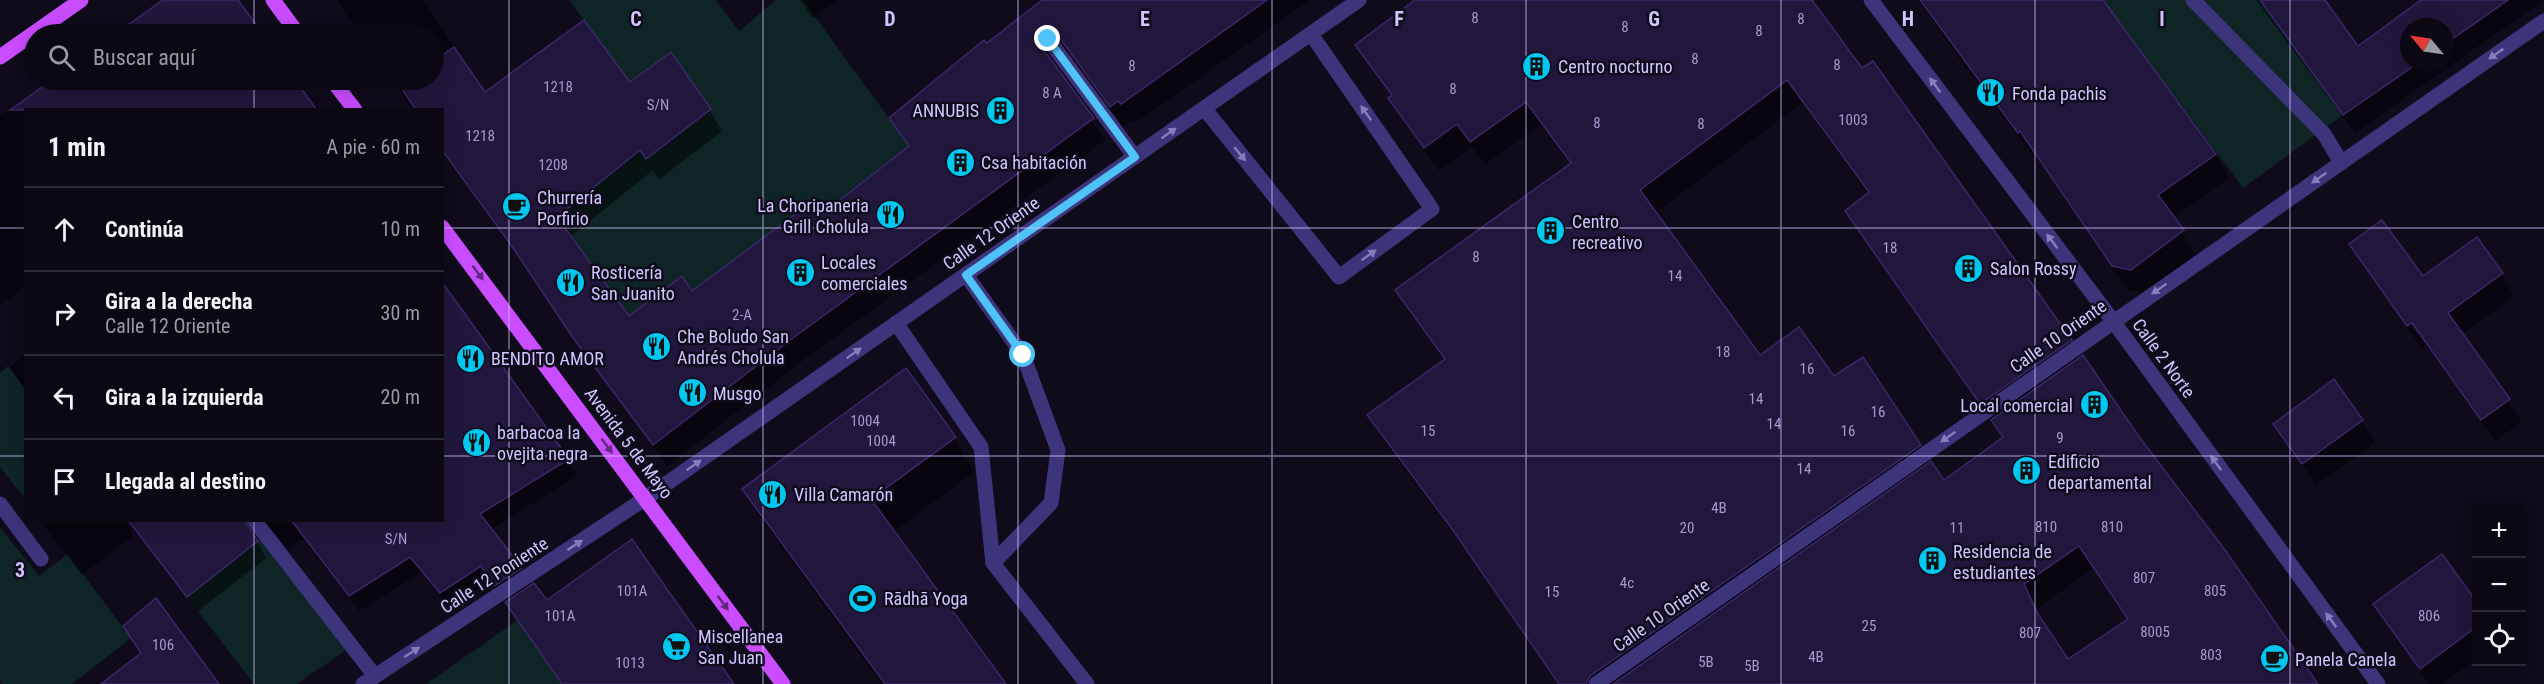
<!DOCTYPE html>
<html lang="es">
<head>
<meta charset="utf-8">
<style>
  body { margin:0; font-family:"Roboto Condensed",sans-serif; background:#14111d; color:#f1f3f6 }
  .controls { position:absolute; right:18px; bottom:18px; display:grid; overflow:hidden; border-radius:0px; box-shadow:0 3px 15px #0003 }
  .controls button { width:54px; height:54px; display:grid; place-items:center; padding:0; border:0; border-bottom:2px solid #2b2934; background:#0b0814; color:#f1f3f6; font:30px sans-serif }
  .compass { position:absolute; left:2400px; top:18px; width:54px; height:54px; border-radius:50%; background:#0b0814; box-shadow:0 3px 15px #0003; rotate:299deg }
  .stop { position:absolute; width:18px; height:18px; margin:-14px; border:4px solid #4fc3f7; border-radius:50%; background:#fff }
  .stop.end { background:#4fc3f7; border-color:#fff; box-shadow:0 2px 6px #0008 }
  .list { margin:0; padding:0; list-style:none }
  h2 { display:flex; justify-content:space-between; align-items:center; height:78px; margin:0; padding:0 24px; font-size:26px }
  h2 small { font-size:20px; font-weight:400; color:#9a9aa0 }
  .list li { display:grid; grid-template-columns:39px 1fr auto; gap:18px; align-items:center; box-sizing:border-box; height:84px; padding:0 24px; border-top:2px solid #2b2934 }
  .list b { display:block; font-size:22px; white-space:nowrap }
  .list p { margin:0; font-size:20px; white-space:nowrap; color:#9a9aa0 }
  .list em { font-size:20px; font-style:normal; color:#9a9aa0 }
  .icon { flex:none; width:33px; height:33px; fill:none; stroke:currentColor; stroke-width:2; stroke-linecap:round; stroke-linejoin:round }
  .map { position:relative; flex:none; width:2544px; height:684px; overflow:hidden }
  .search { position:absolute; background:#0b0814; box-shadow:0 3px 15px #0003; left:24px; top:24px; width:420px; height:66px; display:flex; align-items:center; gap:15px; box-sizing:border-box; padding:0 21px; border-radius:33px; color:#9a9aa0; font-size:22px }
  .panel { position:absolute; background:#0b0814; box-shadow:0 3px 15px #0003; left:24px; top:108px; width:420px; height:414px; border-radius:0px }
  .map>svg:first-child { display:block }
</style>
</head>
<body>
<div class="map">
<svg width="2544" height="684" viewBox="0 0 2544 684">
  <rect width="100%" height="100%" fill="#0f0b1b"/>
  <!-- green -->
  <g fill="#0e2425">
    <path d="M569,0H716L739,31L776,0H803L909,146L818,217L809,203L692,291L628,317L581,251L536,283L514,252L587,192L575,177L710,109L671,52L630,82Z"/>
    <path d="M2103,0H2260L2343,115L2243,188Z"/>
    <path d="M8,366L25,389L26,494L23,496L0,467V373Z"/>
    <path d="M0,527L39,576L68,554L131,638L72,684H3L0,680Z"/>
    <path d="M261,539L346,650L297,684H254L187,597Z"/>
    <path d="M518,620L562,684H426Z"/>
  </g>
  <!-- shadow -->
  <g fill="#0007" fill-rule="evenodd">
    <path d="M165,0H236L261,34H116Z"/>
    <path d="M337,0H423L485,94L630,84L709,109L722,131L660,179L653,170L570,237L629,318L691,293L818,219L909,148L891,119L1045,0H1310L1134,124L1132,121L1123,127L1070,55L1065,51L1055,52L1050,58L1051,62L1105,140L805,359L667,466L442,152V110H413L392,80H434V34H361Z"/>
    <path d="M800,0H837L813,18Z"/>
    <path d="M1418,0H1810L2070,340L2317,684H1558L1468,553L1382,439L1369,415L1444,361L1397,291L1571,165L1540,125L1485,164L1472,147L1439,171L1404,122L1392,97L1357,45ZM1802,103L1868,194L1847,211L1861,235L2004,439L1943,482L1919,446L1833,378L1760,357L1655,213ZM2094,568L2129,621L2068,661L2045,627L2036,609Z"/>
    <path d="M1918,0H2101L2215,154L2229,178L2173,218L2196,255L2145,293L2127,290L2035,154L2033,156L1960,60Z"/>
    <path d="M2256,0H2323L2358,48L2424,0H2544L2355,133ZM2409,27H2445V63H2409Z"/>
    <path d="M51,80H293L315,110H26V285L0,306V115Z"/>
    <path d="M2351,244L2422,279L2501,274L2514,297L2462,334L2522,422L2495,441L2426,345L2421,348Z"/>
    <path d="M26,355V391L10,367Z"/>
    <path d="M2362,420L2375,443L2316,485L2275,424Z"/>
    <path d="M954,437L974,472L893,532L1004,684H881L764,523L744,489Z"/>
    <path d="M568,460L577,476L490,530L521,569L531,587L546,602L733,684H561L491,581L451,609L421,573L359,611L303,539L288,550L273,530L263,526L256,529L254,537L266,558L197,612L159,558L208,520H442Z"/>
    <path d="M39,520H125L133,536L82,575Z"/>
    <path d="M2441,556L2476,604V659L2442,684H2429L2375,605Z"/>
  </g>
  <!-- building -->
  <g fill="#21173c" stroke="#3a2869" stroke-width="1.5" fill-rule="evenodd">
    <path d="M163,0H238L263,34H115Z"/>
    <path d="M1042,0H1267L1121,104L1118,101L1110,107L1056,33L1051,30L1043,31L1039,36L1040,45L1094,118L793,338L653,445L571,335L515,251L442,150V110H416L399,85L407,80H434V61L454,47L485,92L584,20L630,82L671,52L711,109L646,159L640,150L557,217L629,316L682,276L692,291L810,203L818,217L909,146L889,118L984,40L987,43Z"/>
    <path d="M1415,0H1812L1862,68L1873,61L2072,340L1980,404L1845,211L1869,192L1787,80L1640,190L1760,355L1799,327L1834,376L1863,357L1921,445L1590,676L1586,684H1559L1452,529L1367,415L1445,359L1395,290L1571,163L1526,102L1470,142L1457,124L1424,148L1388,98L1392,95L1355,45Z"/>
    <path d="M1920,0H2103L2216,154L2158,195L2184,230L2131,270L2112,266L2020,131L2018,133Z"/>
    <path d="M2260,0H2325L2358,46L2421,0H2508L2445,44V27H2409V63H2418L2343,115Z"/>
    <path d="M52,80H295L317,110H10Z"/>
    <path d="M2382,220L2423,276L2477,237L2503,273L2448,313L2510,399L2481,420L2412,323L2407,326L2349,244Z"/>
    <path d="M442,282L569,459L480,514L522,568L494,586L481,566L440,593L410,557L349,596L291,520H442Z"/>
    <path d="M2083,355L2140,438L2225,550L2318,684H1613L1931,461L1944,480L2003,437L1991,420ZM2079,546L2128,619L2068,659L2038,614L2024,584Z"/>
    <path d="M906,368L956,437L871,499L1006,684H885L742,489Z"/>
    <path d="M2334,379L2363,420L2302,464L2273,424Z"/>
    <path d="M128,520H244L258,541L187,597Z"/>
    <path d="M632,539L650,565L734,684H562L505,602L534,583L547,600Z"/>
    <path d="M2442,554L2476,601V627L2420,669L2373,604Z"/>
    <path d="M156,598L219,684H101L141,653L123,626Z"/>
  </g>
  <g fill="none" stroke-linecap="round" stroke-linejoin="round">
    <!-- minor -->
    <g stroke="#3d357b" stroke-width="15">
      <path d="M1871,0L2113,321L2378,684"/>
      <path d="M2193,0L2324,134L2341,162"/>
      <path d="M1048,39L1135,157"/>
      <path d="M1204,108L1339,277L1432,209L1311,34"/>
      <path d="M966,275L1023,355L1058,450L1051,503L993,563"/>
      <path d="M896,323L981,447L993,563L1087,684"/>
      <path d="M0,504L41,559"/>
      <path d="M254,520L375,676"/>
      <path d="M363,684L646,498L1359,0"/>
      <path d="M1596,684L2544,21"/>
    </g>
    <!-- major -->
    <g stroke="#ca4cff" stroke-width="15">
      <path d="M273,0L298,34"/>
      <path d="M0,57L81,0"/>
      <path d="M332,80L355,110"/>
      <path d="M442,227L783,684"/>
    </g>
  </g>
  <!-- one-way arrows -->
  <defs><path id="oneway-solid" d="M-6-.8H1V-3.2L6.5 0L1 3.2V.8H-6Z" transform="scale(1.5)"/></defs>
  <g fill="#867dbd">
    <use href="#oneway-solid" transform="translate(2496 54) rotate(145)"/>
    <use href="#oneway-solid" transform="translate(1935 85) rotate(-127)"/>
    <use href="#oneway-solid" transform="translate(1366 113) rotate(-125)"/>
    <use href="#oneway-solid" transform="translate(1169 133) rotate(-35)"/>
    <use href="#oneway-solid" transform="translate(1240 154) rotate(51)"/>
    <use href="#oneway-solid" transform="translate(2319 178) rotate(145)"/>
    <use href="#oneway-solid" transform="translate(2052 241) rotate(-127)"/>
    <use href="#oneway-solid" transform="translate(1369 255) rotate(-36)"/>
    <use href="#oneway-solid" transform="translate(2159 289) rotate(145)"/>
    <use href="#oneway-solid" transform="translate(854 353) rotate(-35)"/>
    <use href="#oneway-solid" transform="translate(1948 437) rotate(145)"/>
    <use href="#oneway-solid" transform="translate(2216 463) rotate(-126)"/>
    <use href="#oneway-solid" transform="translate(694 465) rotate(-35)"/>
    <use href="#oneway-solid" transform="translate(575 545) rotate(-33)"/>
    <use href="#oneway-solid" transform="translate(2331 620) rotate(-126)"/>
    <use href="#oneway-solid" transform="translate(412 652) rotate(-33)"/>
  </g>
  <g fill="#632882">
    <use href="#oneway-solid" transform="translate(478 273) rotate(53)"/>
    <use href="#oneway-solid" transform="translate(607 446) rotate(53)"/>
    <use href="#oneway-solid" transform="translate(723 603) rotate(54)"/>
  </g>
  <g fill="none" stroke-linecap="round" stroke-linejoin="round">
    <!-- route -->
    <path stroke="#4fc3f7" stroke-width="8" d="M1023,355L966,275L1135,157L1048,39"/>
  </g>
  <!-- grid -->
  <path fill="none" stroke="#d0c5ff" stroke-width="1.5" stroke-opacity="0.55" d="M254,0V34M509,0V684M763,0V684M1018,0V684M1272,0V684M1526,0V684M1781,0V684M2035,0V684M2290,0V684M254,80V110M0,228H26M442,228H2544M0,456H26M442,456H2544M254,520V684"/>
  <!-- icons -->
  <defs>
    <symbol id="building-disc" viewBox="-11 -11 22 22"><circle r="9.5" fill="#00c6f0" stroke="#0f0b1b"/><path d="M-4-6H4V6H1V3H-1V6H-4ZM-2.5-4.3h1.7v1.8h-1.7ZM.8-4.3h1.7v1.8H.8ZM-2.5-1h1.7V.8h-1.7ZM.8-1h1.7V.8H.8Z" fill="#111"/></symbol>
    <symbol id="restaurant-disc" viewBox="-11 -11 22 22"><circle r="9.5" fill="#00c6f0" stroke="#0f0b1b"/><path d="M-5-6h1v4h1v-4h1v4h1v-4h1v5L-1.5 .5V6h-2V.5L-5-1ZM5-6V6H3V1.5H1.5Q1.5-4 5-6Z" fill="#111"/></symbol>
    <symbol id="cafe-disc" viewBox="-11 -11 22 22"><circle r="9.5" fill="#00c6f0" stroke="#0f0b1b"/><path d="M-5.5-4.5H6V0H3Q3 3.5 0 3.5H-2.5Q-5.5 3.5-5.5 0ZM3-3.2v2h1.7v-2ZM-6 4.5H4V6H-6Z" fill="#111"/></symbol>
    <symbol id="stadium-disc" viewBox="-11 -11 22 22"><circle r="9.5" fill="#00c6f0" stroke="#0f0b1b"/><path d="M0-5a6.5 5 0 1 0 0 10a6.5 5 0 1 0 0-10ZM-3.5-1.8h7v3.6h-7Z" fill="#111"/></symbol>
    <symbol id="supermarket-disc" viewBox="-11 -11 22 22"><circle r="9.5" fill="#00c6f0" stroke="#0f0b1b"/><path d="M-6-5.5h2.5l.6 2H6L4.5 2H-2.5L-4.4-4H-6ZM-1.5 3.2a1.3 1.3 0 1 0 .1 0ZM3 3.2a1.3 1.3 0 1 0 .1 0Z" fill="#111"/></symbol>
  </defs>
  <g fill-rule="evenodd">
    <use href="#building-disc" x="1520" y="50" width="33" height="33"/>
    <use href="#restaurant-disc" x="1974" y="76" width="33" height="33"/>
    <use href="#building-disc" x="984" y="94" width="33" height="33"/>
    <use href="#building-disc" x="944" y="146" width="33" height="33"/>
    <use href="#cafe-disc" x="500" y="190" width="33" height="33"/>
    <use href="#restaurant-disc" x="874" y="198" width="33" height="33"/>
    <use href="#building-disc" x="1534" y="214" width="33" height="33"/>
    <use href="#building-disc" x="1952" y="252" width="33" height="33"/>
    <use href="#building-disc" x="784" y="256" width="33" height="33"/>
    <use href="#restaurant-disc" x="554" y="266" width="33" height="33"/>
    <use href="#restaurant-disc" x="640" y="330" width="33" height="33"/>
    <use href="#restaurant-disc" x="454" y="342" width="33" height="33"/>
    <use href="#restaurant-disc" x="676" y="376" width="33" height="33"/>
    <use href="#building-disc" x="2078" y="388" width="33" height="33"/>
    <use href="#restaurant-disc" x="460" y="426" width="33" height="33"/>
    <use href="#building-disc" x="2010" y="454" width="33" height="33"/>
    <use href="#restaurant-disc" x="756" y="478" width="33" height="33"/>
    <use href="#building-disc" x="1916" y="544" width="33" height="33"/>
    <use href="#stadium-disc" x="846" y="582" width="33" height="33"/>
    <use href="#supermarket-disc" x="660" y="630" width="33" height="33"/>
    <use href="#cafe-disc" x="2258" y="642" width="33" height="33"/>
  </g>
  <g text-anchor="middle" dominant-baseline="central" stroke-width="5" stroke-linejoin="round" paint-order="stroke">
    <!-- number labels -->
    <g font-size="15" fill="#a49ace">
      <text x="1475" y="18">8</text>
      <text x="1801" y="19">8</text>
      <text x="1625" y="27">8</text>
      <text x="1759" y="31">8</text>
      <text x="1695" y="59">8</text>
      <text x="1837" y="65">8</text>
      <text x="1132" y="66">8</text>
      <text x="558" y="87">1218</text>
      <text x="1453" y="89">8</text>
      <text x="1052" y="93">8 A</text>
      <text x="658" y="105">S/N</text>
      <text x="1853" y="120">1003</text>
      <text x="1597" y="123">8</text>
      <text x="1701" y="124">8</text>
      <text x="480" y="136">1218</text>
      <text x="553" y="165">1208</text>
      <text x="1890" y="248">18</text>
      <text x="1476" y="257">8</text>
      <text x="1675" y="276">14</text>
      <text x="742" y="315">2-A</text>
      <text x="1723" y="352">18</text>
      <text x="1807" y="369">16</text>
      <text x="1756" y="399">14</text>
      <text x="1878" y="412">16</text>
      <text x="865" y="421">1004</text>
      <text x="1774" y="424">14</text>
      <text x="1428" y="431">15</text>
      <text x="1848" y="431">16</text>
      <text x="2060" y="438">9</text>
      <text x="881" y="441">1004</text>
      <text x="1804" y="469">14</text>
      <text x="1719" y="508">4B</text>
      <text x="2046" y="527">810</text>
      <text x="2112" y="527">810</text>
      <text x="1687" y="528">20</text>
      <text x="1957" y="528">11</text>
      <text x="396" y="539">S/N</text>
      <text x="2144" y="578">807</text>
      <text x="1627" y="583">4c</text>
      <text x="632" y="591">101A</text>
      <text x="2215" y="591">805</text>
      <text x="1552" y="592">15</text>
      <text x="560" y="616">101A</text>
      <text x="2429" y="616">806</text>
      <text x="1869" y="626">25</text>
      <text x="2155" y="632">8005</text>
      <text x="2030" y="633">807</text>
      <text x="163" y="645">106</text>
      <text x="2211" y="655">803</text>
      <text x="1816" y="657">4B</text>
      <text x="1706" y="662">5B</text>
      <text x="630" y="663">1013</text>
      <text x="1752" y="666">5B</text>
    </g>
    <!-- poi labels -->
    <g font-size="18" fill="#d0c5ff" stroke="#0f0b1b" text-anchor="start">
      <text x="1558" y="66">Centro nocturno</text>
      <text x="2012" y="93">Fonda pachis</text>
      <text x="979" y="110" text-anchor="end">ANNUBIS</text>
      <text x="981" y="162">Csa habitación</text>
      <text x="537" y="197">Churrería<tspan x="537" dy="21">Porfirio</tspan></text>
      <text x="869" y="205" text-anchor="end">La Choripaneria<tspan x="869" dy="21">Grill Cholula</tspan></text>
      <text x="1572" y="221">Centro<tspan x="1572" dy="21">recreativo</tspan></text>
      <text x="821" y="262">Locales<tspan x="821" dy="21">comerciales</tspan></text>
      <text x="1990" y="268">Salon Rossy</text>
      <text x="591" y="272">Rosticería<tspan x="591" dy="21">San Juanito</tspan></text>
      <text x="677" y="336">Che Boludo San<tspan x="677" dy="21">Andrés Cholula</tspan></text>
      <text x="491" y="358">BENDITO AMOR</text>
      <text x="713" y="393">Musgo</text>
      <text x="2073" y="405" text-anchor="end">Local comercial</text>
      <text x="497" y="432">barbacoa la<tspan x="497" dy="21">ovejita negra</tspan></text>
      <text x="2048" y="461">Edificio<tspan x="2048" dy="21">departamental</tspan></text>
      <text x="794" y="494">Villa Camarón</text>
      <text x="1953" y="551">Residencia de<tspan x="1953" dy="21">estudiantes</tspan></text>
      <text x="884" y="598">Rādhā Yoga</text>
      <text x="698" y="636">Miscellanea<tspan x="698" dy="21">San Juan</tspan></text>
      <text x="2295" y="659">Panela Canela</text>
    </g>
    <!-- street labels -->
    <g font-size="18" fill="#d0c5ff" stroke="#0f0b1b">
      <text transform="translate(991 233) rotate(-35)">Calle 12 Oriente</text>
      <text transform="translate(2058 336) rotate(-35)">Calle 10 Oriente</text>
      <text transform="translate(2164 358) rotate(54)">Calle 2 Norte</text>
      <text transform="translate(629 443) rotate(53)">Avenida 5 de Mayo</text>
      <text transform="translate(494 575) rotate(-33)">Calle 12 Poniente</text>
      <text transform="translate(1661 615) rotate(-35)">Calle 10 Oriente</text>
    </g>
  </g>
  <g font-size="20" text-anchor="middle" font-weight="bold" fill="#d0c5ff" stroke="#0f0b1b" stroke-width="5" stroke-linejoin="round" paint-order="stroke">
    <text x="636" y="26">C</text>
    <text x="890" y="26">D</text>
    <text x="1145" y="26">E</text>
    <text x="1399" y="26">F</text>
    <text x="1654" y="26">G</text>
    <text x="1908" y="26">H</text>
    <text x="2162" y="26">I</text>
    <text x="20" y="577">3</text>
  </g>
</svg>
<div class="controls">
<button>+</button>
<button>−</button>
<button><svg class="icon" aria-label="locate" viewBox="0 0 24 24"><circle cx="12" cy="12" r="6"/><path d="M12 2v4M12 18v4M2 12h4M18 12h4"/></svg></button>
</div>
<svg class="compass" viewBox="-18 -18 36 36"><path d="M0-13l5 13h-10z" fill="#e53935"/><path d="M0 13l5-13h-10z" fill="#9a9aa0"/></svg>
<div class="stop" style="left:1023px;top:355px"></div>
<div class="stop end" style="left:1048px;top:39px"></div>
<div class="search"><svg class="icon" aria-label="search" viewBox="0 0 24 24"><circle cx="10" cy="10" r="6"/><path d="M15 15l6 6"/></svg>Buscar aquí</div>
<section class="panel">
<h2>1 min<small>A pie · 60 m</small></h2>
<ul class="list">
<li><svg class="icon" aria-label="ahead" viewBox="0 0 24 24"><path d="M12 20V5M6 11l6-6 6 6"/></svg><div><b>Continúa</b></div><em>10 m</em></li>
<li><svg class="icon" aria-label="right" viewBox="0 0 24 24"><path d="M7 20v-9h11M14 6l5 5-5 5"/></svg><div><b>Gira a la derecha</b><p>Calle 12 Oriente</p></div><em>30 m</em></li>
<li><svg class="icon" aria-label="left" viewBox="0 0 24 24"><path d="M17 20v-9H6M10 6l-5 5 5 5"/></svg><div><b>Gira a la izquierda</b></div><em>20 m</em></li>
<li><svg class="icon" aria-label="arrive" viewBox="0 0 24 24"><path d="M6 21V4h12l-3 4 3 4H6"/></svg><div><b>Llegada al destino</b></div></li>
</ul>
</section>
</div>
</body>
</html>
